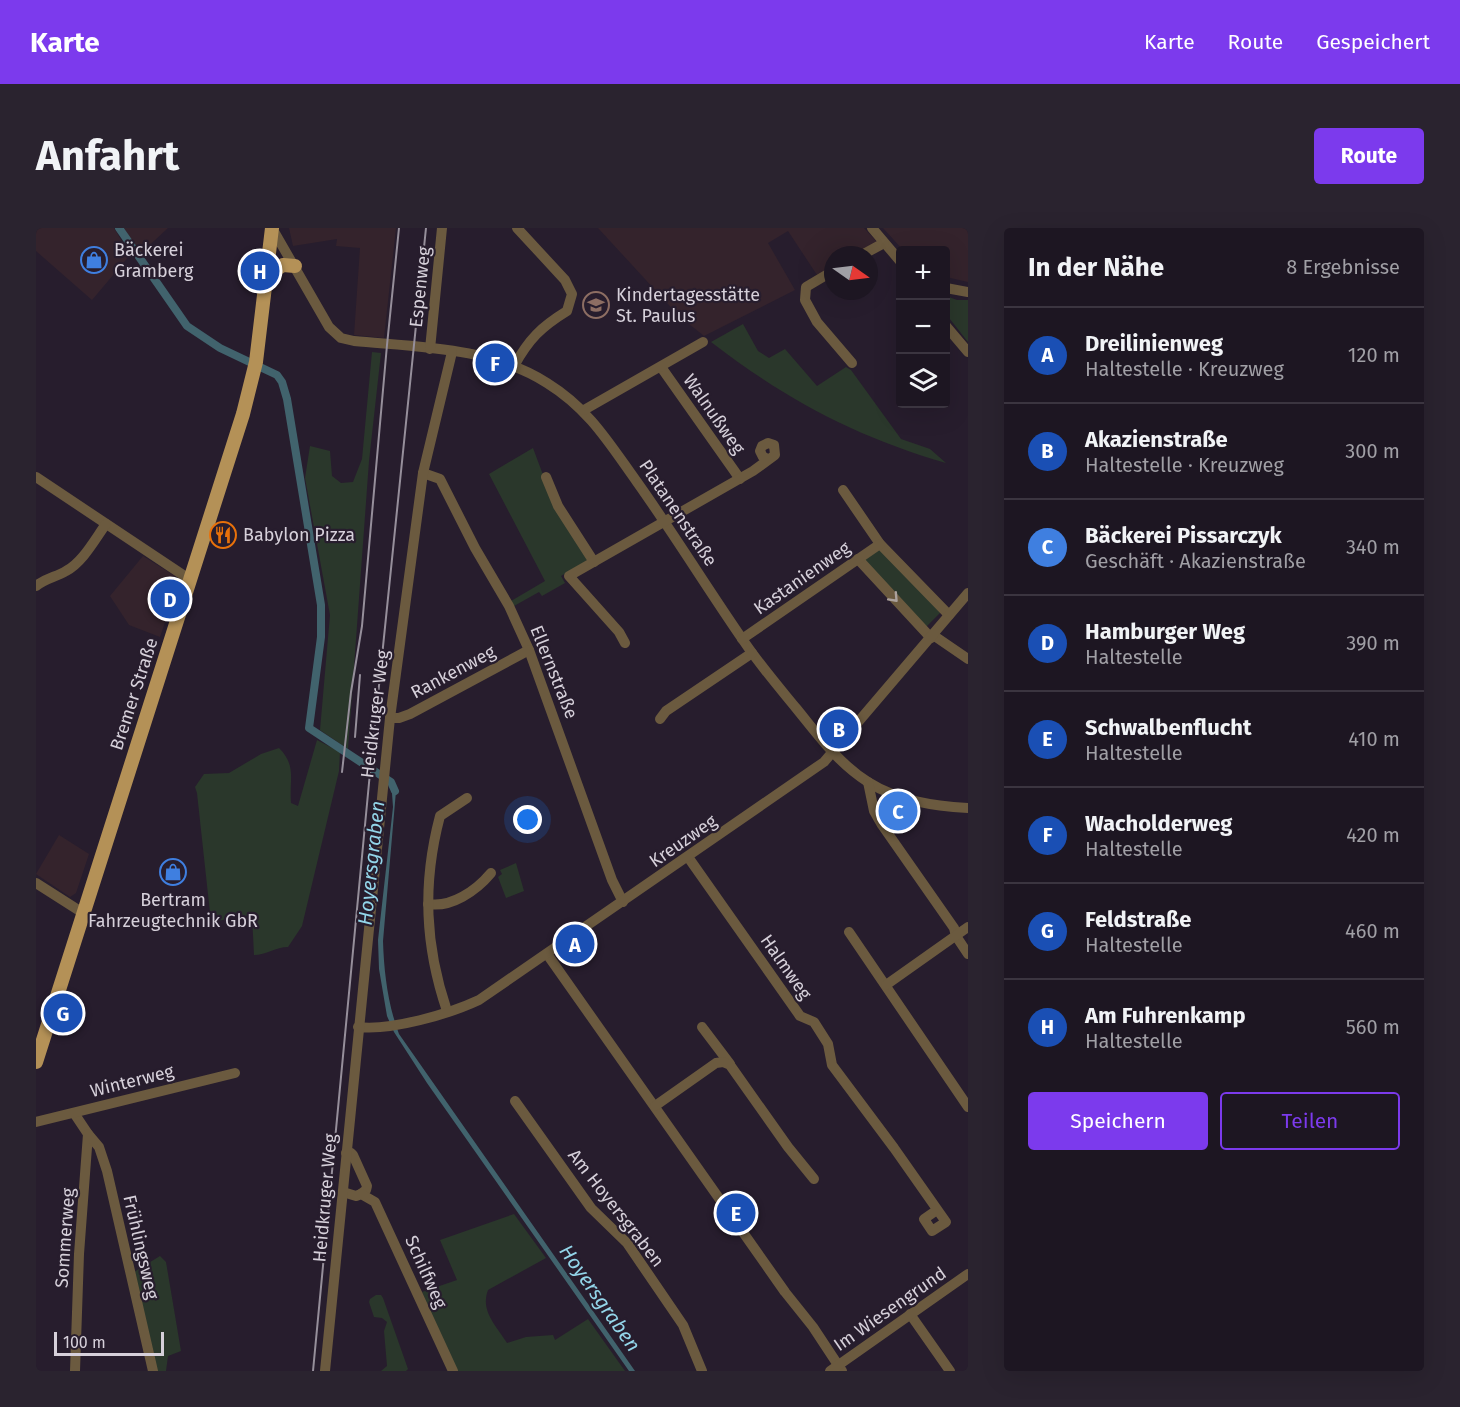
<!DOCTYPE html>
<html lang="de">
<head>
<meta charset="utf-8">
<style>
  body { margin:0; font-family:"Fira Sans",sans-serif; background:#2a232f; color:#f1f3f6 }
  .controls { position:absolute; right:18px; top:18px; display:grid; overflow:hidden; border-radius:6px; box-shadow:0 6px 24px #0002 }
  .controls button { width:54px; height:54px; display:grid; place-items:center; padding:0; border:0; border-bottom:2px solid #3b3540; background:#1d1622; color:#f1f3f6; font:30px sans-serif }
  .compass { position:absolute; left:788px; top:18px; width:54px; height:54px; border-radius:50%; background:#1d1622; box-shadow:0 6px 24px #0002; rotate:104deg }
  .scale { position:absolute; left:18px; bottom:15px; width:110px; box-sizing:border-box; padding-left:6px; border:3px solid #d6d0da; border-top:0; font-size:16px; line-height:21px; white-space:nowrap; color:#d6d0da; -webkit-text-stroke:4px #271d2d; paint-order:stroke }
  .you { position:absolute; left:492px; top:592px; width:21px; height:21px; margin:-15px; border:4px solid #fff; border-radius:50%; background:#1a73e8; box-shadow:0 0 0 9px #1a73e833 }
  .badge { display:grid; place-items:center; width:39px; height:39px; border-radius:50%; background:#7c3aed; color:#fff; font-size:20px; font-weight:700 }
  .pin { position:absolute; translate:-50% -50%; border:3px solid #fff; box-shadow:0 2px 6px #0006 }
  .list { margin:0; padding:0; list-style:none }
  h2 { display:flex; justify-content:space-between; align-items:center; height:78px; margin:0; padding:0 24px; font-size:26px }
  h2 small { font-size:20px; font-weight:400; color:#a09fa5 }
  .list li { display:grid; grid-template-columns:39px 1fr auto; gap:18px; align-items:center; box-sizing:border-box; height:96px; padding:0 24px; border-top:2px solid #3b3540 }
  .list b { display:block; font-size:22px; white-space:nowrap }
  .list p { margin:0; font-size:20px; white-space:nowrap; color:#a09fa5 }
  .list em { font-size:20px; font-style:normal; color:#a09fa5 }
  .actions { display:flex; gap:12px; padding:18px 24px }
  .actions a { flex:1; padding:14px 0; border:2px solid #7c3aed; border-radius:6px; text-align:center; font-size:21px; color:#7c3aed }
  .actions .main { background:#7c3aed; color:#fff }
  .icon { flex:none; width:33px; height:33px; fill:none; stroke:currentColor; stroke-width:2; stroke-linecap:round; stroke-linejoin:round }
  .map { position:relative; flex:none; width:932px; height:1143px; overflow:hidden; border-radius:6px }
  header { display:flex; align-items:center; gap:36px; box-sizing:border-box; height:84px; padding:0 30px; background:#7c3aed; color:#fff }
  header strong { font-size:28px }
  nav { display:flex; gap:33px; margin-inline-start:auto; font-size:21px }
  .intro { display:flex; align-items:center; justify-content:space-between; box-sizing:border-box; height:144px; padding:0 36px }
  h1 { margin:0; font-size:42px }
  .button { padding:15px 27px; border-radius:6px; background:#7c3aed; color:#fff; font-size:21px; font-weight:700 }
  main { display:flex; gap:36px; padding:0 36px }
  aside { flex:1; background:#1d1622; border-radius:6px; box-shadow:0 6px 24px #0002 }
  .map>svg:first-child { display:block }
</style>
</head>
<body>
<header>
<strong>Karte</strong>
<nav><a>Karte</a><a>Route</a><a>Gespeichert</a></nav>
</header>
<div class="intro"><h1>Anfahrt</h1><a class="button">Route</a></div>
<main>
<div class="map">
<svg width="932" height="1143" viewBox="0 0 932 1143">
  <rect width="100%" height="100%" fill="#271d2d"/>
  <!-- commercial -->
  <g fill="#34232c">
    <path d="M0,0H78L94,27L56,72L0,23Z"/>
    <path d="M88,0H132L103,27Z"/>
    <path d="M253,0H360L348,110L318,107L324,20L300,18L301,11L257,18Z"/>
    <path d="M562,0H828L841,14L820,27H797V41L783,50L752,3L732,15L759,62L668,108L643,88Z"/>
    <path d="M847,0H932V54L910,49V22H867Z"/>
    <path d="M107,328L139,348L142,357L124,409L93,397L74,368Z"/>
    <path d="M23,607L53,626L40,665L34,669L0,646Z"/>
  </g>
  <!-- green -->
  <g fill="#2a372b">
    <path d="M910,68L921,72H932V114L910,86Z"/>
    <path d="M707,96L722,123L733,130L749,121L781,158L810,139L815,142L865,211L894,221L910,235C820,209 749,171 675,114Z"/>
    <path d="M336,124L345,125L333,233L312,521L284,502L294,387L269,250L274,218L294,223L296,248L305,255L317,254L326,231Z"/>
    <path d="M497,220L519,279L552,332L525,348L529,355L506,368L503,364L478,378L475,373L509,353L453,246Z"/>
    <path d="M844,321L906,383L889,400L828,332Z"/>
    <path d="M281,512L304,524L303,543L266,698L252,719C240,719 230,727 218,727L216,687L175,694L161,565L159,559L168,546L193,545L225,526L243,520C261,538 253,552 255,575L262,578Z"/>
    <path d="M480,635L488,663L470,670L462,649L466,646L464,642Z"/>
    <path d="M478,986L510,1030L452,1062C444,1083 460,1097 471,1115L490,1109L517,1107L519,1112L552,1091L589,1143H421L386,1064L421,1052L404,1012Z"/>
    <path d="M124,1028L130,1034L145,1123L132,1128L130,1143H121L98,1044Z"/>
    <path d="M340,1067H345L347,1070L372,1141L370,1143H345L351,1138L348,1103L351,1094L346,1090L338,1089L333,1074L334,1071Z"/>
  </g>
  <!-- water -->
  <path fill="#41636d" d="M355,552L360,563L347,713C348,745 352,777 363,806L599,1143H593L391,855L358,804L351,788L343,741L342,712L357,579Z"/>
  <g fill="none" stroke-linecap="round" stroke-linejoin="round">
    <!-- canal -->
    <path stroke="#41636d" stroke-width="8" d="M83,0L151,98L184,120L241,147L246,154L251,171L285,377V409L273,500L355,554L359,563"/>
    <!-- minor -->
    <g stroke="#6b5a3f" stroke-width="10">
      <path d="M236,0L293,99L305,110L318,113C382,119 455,119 511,155C553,181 573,215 601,254C638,306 671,360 707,412C723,436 742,458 760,480C782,507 802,535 832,554C862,573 898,578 932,580"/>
      <path d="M836,0L864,33"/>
      <path d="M826,27L848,15"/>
      <path d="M797,43L770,59L769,72L781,94L816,135"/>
      <path d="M910,60L932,64"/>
      <path d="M910,98L932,124"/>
      <path d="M394,121L406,0"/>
      <path d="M478,138C493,111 505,99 531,83L536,66L529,52L481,0"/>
      <path d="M625,139L704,251"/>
      <path d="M548,182L667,114"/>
      <path d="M387,245L404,251L439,320L473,378L493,422L576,652L587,674"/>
      <path d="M0,249L153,351"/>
      <path d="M510,249L522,278L558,334"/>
      <path d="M807,262L844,316L913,387"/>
      <path d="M822,331L895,410"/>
      <path d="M0,358C10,350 20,349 30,343C47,334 59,311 70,296"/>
      <path d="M897,407L932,431"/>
      <path d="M706,411L844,316"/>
      <path d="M589,415L583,404L533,348L717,243L739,227L738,217L732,215L726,218L724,223L727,229L732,231"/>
      <path d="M354,490H363L374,486L493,422"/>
      <path d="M624,491L630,483L716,425"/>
      <path d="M832,554L838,583L846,597L918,700L920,708L932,726"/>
      <path d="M652,629L764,788L778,794L792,816L796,837L858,920L910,994L896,1003L888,991L901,982"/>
      <path d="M0,655L47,685"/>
      <path d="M392,676C415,680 440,663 455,645"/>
      <path d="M813,704L932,879"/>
      <path d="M511,726L749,1064L777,1099L806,1143"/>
      <path d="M850,757L932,699"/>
      <path d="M411,783C389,718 386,656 404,588L431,570"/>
      <path d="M322,799C355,803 413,786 443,772L788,534L932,365"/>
      <path d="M666,799L694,836"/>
      <path d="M479,873L555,980L591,1015L647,1097L666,1143"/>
      <path d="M619,878L680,835L687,834L694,837L752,919L778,951"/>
      <path d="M38,885L52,906L43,1026L39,1143"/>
      <path d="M0,894L199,845"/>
      <path d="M52,906L63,919L71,943L117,1143"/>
      <path d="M310,925H315L317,927L331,958L330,962L325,966"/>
      <path d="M307,964L320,968L325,966L339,974L417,1143"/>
      <path d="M874,1086L914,1143"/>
      <path d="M289,1143L354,490L387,245L416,124"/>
      <path d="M794,1143L932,1046"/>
    </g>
    <!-- major -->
    <g stroke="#b49157" stroke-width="14">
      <path d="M231,47L247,37L259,38"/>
      <path d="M0,834L207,186L220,134L236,0"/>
    </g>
    <!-- rail -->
    <g stroke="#968f9b" stroke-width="2">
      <path d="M319,509L324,447"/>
      <path d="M306,544L315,464L326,398L351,117L363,0"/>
      <path d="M277,1143L333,555L390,0"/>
    </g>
  </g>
  <!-- one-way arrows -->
  <defs><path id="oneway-chevron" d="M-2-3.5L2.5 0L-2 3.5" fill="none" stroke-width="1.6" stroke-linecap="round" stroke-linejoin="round" transform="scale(1.5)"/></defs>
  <use stroke="#aba19c" href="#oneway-chevron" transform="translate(858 370) rotate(47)"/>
  <!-- icons -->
  <defs>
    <symbol id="shop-ring" viewBox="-11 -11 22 22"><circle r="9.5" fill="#271d2d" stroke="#3f7fe0" stroke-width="1.5"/><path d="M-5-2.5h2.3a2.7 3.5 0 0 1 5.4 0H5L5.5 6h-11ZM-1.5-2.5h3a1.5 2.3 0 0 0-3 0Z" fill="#3f7fe0"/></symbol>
    <symbol id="school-ring" viewBox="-11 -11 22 22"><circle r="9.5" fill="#271d2d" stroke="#8d6e63" stroke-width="1.5"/><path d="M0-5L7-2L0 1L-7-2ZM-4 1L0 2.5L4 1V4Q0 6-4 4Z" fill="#8d6e63"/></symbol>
    <symbol id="restaurant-ring" viewBox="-11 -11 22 22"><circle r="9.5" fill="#271d2d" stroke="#e8710a" stroke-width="1.5"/><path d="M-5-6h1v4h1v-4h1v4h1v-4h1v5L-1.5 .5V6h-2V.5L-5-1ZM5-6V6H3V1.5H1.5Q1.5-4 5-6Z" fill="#e8710a"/></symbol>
  </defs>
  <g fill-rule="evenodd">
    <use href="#shop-ring" x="43" y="17" width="30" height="30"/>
    <use href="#school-ring" x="545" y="62" width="30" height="30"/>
    <use href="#restaurant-ring" x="172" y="292" width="30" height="30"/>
    <use href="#shop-ring" x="122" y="629" width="30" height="30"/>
  </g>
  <g text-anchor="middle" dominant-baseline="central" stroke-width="4.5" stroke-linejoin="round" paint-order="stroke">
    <!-- poi labels -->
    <g font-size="18" fill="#d6d0da" stroke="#271d2d" text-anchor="start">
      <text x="78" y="22">Bäckerei<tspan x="78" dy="21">Gramberg</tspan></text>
      <text x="580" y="67">Kindertagesstätte<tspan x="580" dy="21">St. Paulus</tspan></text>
      <text x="207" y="307">Babylon Pizza</text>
      <text x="137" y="672" text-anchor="middle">Bertram<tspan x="137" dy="21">Fahrzeugtechnik GbR</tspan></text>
    </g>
    <!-- street labels -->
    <g font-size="18" fill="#d6d0da" stroke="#271d2d">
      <text transform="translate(384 59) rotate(-84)">Espenweg</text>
      <text transform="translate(678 186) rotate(55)">Walnußweg</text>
      <text transform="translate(642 285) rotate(56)">Platanenstraße</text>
      <text transform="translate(766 350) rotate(-35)">Kastanienweg</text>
      <text transform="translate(417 444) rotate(-28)">Rankenweg</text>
      <text transform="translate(518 444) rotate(68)">Ellernstraße</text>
      <text transform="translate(98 466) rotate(-72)">Bremer Straße</text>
      <text transform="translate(339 486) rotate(-83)">Heidkruger Weg</text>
      <text transform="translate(647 613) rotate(-35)">Kreuzweg</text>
      <text transform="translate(750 739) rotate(55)">Halmweg</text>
      <text transform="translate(96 853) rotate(-14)">Winterweg</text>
      <text transform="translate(289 970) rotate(-85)">Heidkruger Weg</text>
      <text transform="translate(580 980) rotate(52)">Am Hoyersgraben</text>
      <text transform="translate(29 1010) rotate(-86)">Sommerweg</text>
      <text transform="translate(105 1019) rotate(77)">Frühlingsweg</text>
      <text transform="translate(390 1044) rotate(66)">Schilfweg</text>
      <text transform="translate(854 1081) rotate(-35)">Im Wiesengrund</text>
    </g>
    <!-- water labels -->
    <g font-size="20" font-style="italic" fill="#93d5e9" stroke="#271d2d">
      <text transform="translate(335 635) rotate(-84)">Hoyersgraben</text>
      <text transform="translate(564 1070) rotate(55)">Hoyersgraben</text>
    </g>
  </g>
</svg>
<div class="controls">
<button>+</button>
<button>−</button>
<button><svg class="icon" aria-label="layers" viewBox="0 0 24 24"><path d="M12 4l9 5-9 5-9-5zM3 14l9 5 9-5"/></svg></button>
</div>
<svg class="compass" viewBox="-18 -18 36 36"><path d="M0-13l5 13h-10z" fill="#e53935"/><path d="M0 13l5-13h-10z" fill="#a09fa5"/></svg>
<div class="scale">100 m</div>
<div class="you"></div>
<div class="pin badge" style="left:539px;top:716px;background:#1a4fb4">A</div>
<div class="pin badge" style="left:803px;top:501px;background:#1a4fb4">B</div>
<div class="pin badge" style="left:862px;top:583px;background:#3f7fe0">C</div>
<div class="pin badge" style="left:134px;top:371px;background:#1a4fb4">D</div>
<div class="pin badge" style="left:700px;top:985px;background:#1a4fb4">E</div>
<div class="pin badge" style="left:459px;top:135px;background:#1a4fb4">F</div>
<div class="pin badge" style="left:27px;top:785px;background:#1a4fb4">G</div>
<div class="pin badge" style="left:224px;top:43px;background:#1a4fb4">H</div>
</div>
<aside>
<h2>In der Nähe<small>8 Ergebnisse</small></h2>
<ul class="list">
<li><span class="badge" style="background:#1a4fb4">A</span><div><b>Dreilinienweg</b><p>Haltestelle · Kreuzweg</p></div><em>120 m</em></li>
<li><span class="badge" style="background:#1a4fb4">B</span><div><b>Akazienstraße</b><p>Haltestelle · Kreuzweg</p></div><em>300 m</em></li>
<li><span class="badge" style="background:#3f7fe0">C</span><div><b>Bäckerei Pissarczyk</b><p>Geschäft · Akazienstraße</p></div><em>340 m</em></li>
<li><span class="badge" style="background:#1a4fb4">D</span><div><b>Hamburger Weg</b><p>Haltestelle</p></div><em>390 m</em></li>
<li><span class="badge" style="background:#1a4fb4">E</span><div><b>Schwalbenflucht</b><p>Haltestelle</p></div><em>410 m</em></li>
<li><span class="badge" style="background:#1a4fb4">F</span><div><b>Wacholderweg</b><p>Haltestelle</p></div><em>420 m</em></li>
<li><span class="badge" style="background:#1a4fb4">G</span><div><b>Feldstraße</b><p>Haltestelle</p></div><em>460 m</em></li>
<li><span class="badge" style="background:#1a4fb4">H</span><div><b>Am Fuhrenkamp</b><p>Haltestelle</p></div><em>560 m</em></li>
</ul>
<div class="actions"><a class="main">Speichern</a><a>Teilen</a></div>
</aside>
</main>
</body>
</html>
